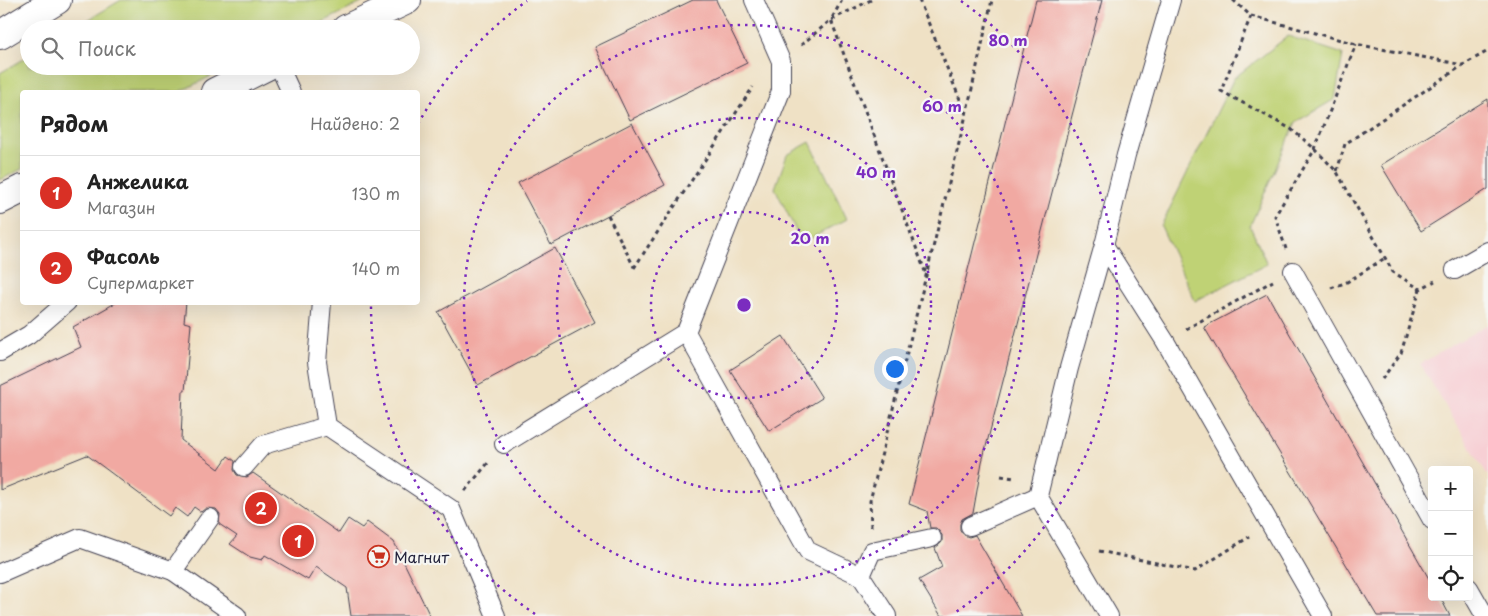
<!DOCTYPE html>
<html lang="ru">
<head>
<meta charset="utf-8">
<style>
  body { margin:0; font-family:"Playpen Sans",sans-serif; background:#f6f6f6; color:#222 }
  .controls { position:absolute; right:15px; bottom:15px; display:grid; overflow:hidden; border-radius:5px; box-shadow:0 5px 20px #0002 }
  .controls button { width:45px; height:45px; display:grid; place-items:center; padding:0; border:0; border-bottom:1px solid #e0e0e0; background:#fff; color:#222; font:25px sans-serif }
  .you { position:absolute; left:894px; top:368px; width:18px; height:18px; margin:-12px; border:4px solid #fff; border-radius:50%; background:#1a73e8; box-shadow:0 0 0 8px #1a73e833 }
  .badge { display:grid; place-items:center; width:32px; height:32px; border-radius:50%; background:#d93025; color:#fff; font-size:16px; font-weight:700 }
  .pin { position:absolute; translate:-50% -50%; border:2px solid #fff; box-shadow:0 1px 5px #0006 }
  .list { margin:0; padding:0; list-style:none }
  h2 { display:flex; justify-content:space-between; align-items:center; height:65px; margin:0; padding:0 20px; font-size:21px }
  h2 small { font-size:16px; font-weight:400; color:#767676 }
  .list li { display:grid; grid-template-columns:32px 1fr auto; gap:15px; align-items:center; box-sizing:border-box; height:75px; padding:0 20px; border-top:1px solid #e0e0e0 }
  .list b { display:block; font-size:19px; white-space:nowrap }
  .list p { margin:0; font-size:16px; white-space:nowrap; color:#767676 }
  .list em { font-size:16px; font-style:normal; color:#767676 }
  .icon { flex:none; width:28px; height:28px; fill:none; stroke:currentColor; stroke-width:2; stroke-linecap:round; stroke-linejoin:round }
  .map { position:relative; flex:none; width:1488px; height:616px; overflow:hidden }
  .search { position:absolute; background:#fff; box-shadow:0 5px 20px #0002; left:20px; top:20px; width:400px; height:55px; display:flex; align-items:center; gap:12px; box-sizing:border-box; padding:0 18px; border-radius:28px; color:#767676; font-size:19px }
  .panel { position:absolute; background:#fff; box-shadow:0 5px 20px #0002; left:20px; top:90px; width:400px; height:215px; border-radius:5px }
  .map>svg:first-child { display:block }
</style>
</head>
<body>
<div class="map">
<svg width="1488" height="616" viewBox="0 0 1488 616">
  <rect width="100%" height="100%" fill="#f6f6f2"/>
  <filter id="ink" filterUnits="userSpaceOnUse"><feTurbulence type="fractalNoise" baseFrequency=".02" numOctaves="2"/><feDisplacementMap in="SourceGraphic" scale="10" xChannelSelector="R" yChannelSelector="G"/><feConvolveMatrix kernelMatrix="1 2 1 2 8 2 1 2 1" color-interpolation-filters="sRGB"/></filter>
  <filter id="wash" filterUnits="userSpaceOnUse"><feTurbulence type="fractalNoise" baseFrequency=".0096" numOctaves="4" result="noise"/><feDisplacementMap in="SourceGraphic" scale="20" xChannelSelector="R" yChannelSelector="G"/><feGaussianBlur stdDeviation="1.12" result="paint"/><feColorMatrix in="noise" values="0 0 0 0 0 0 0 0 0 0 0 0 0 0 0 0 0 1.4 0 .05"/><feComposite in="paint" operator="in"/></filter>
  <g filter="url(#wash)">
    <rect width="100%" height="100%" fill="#efe1c5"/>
    <!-- built -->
    <path fill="#f7cfd4" d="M1488,324V476L1420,364Z"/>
    <!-- green -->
    <g fill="#bfd275" stroke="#707a58">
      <path d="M121,0H367L309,29H73Z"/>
      <path d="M1288,36L1343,54L1335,99L1296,122L1250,226L1267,264L1195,301L1161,226L1234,78Z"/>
      <path d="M29,56V66H232L179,92H22V169L0,180V73Z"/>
      <path d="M810,142L847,219L802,243L775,188L787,155Z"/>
    </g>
    <g id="blocks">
      <!-- building -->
      <g fill="#f1a9a2">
        <path d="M693,0H716L747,63L630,120L595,47Z"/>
        <path d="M1036,0H1102L982,462L973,513L962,519L960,524V530L964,535L969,537L975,535L1022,616H941L919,580L942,567L935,548L942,542V535L936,528H930L927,511L909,504Z"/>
        <path d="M1488,99V189L1421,231L1381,165Z"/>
        <path d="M632,123L665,185L551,245L518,183Z"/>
        <path d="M555,248L595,322L478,385L438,312Z"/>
        <path d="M1267,294L1432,584V597H1440L1450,616H1377L1204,327Z"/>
        <path d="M117,302H186L184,322L191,324L185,391H183L181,440L219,469L228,456L235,461L234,470L237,475L247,477L253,473L339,533L348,519L362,528L367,522L394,542L430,616H351L347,588L316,567L308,580L265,555L262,560L250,557L230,544L237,536L219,524L220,514L216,509L206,508L201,512L194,507L187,517L175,508L169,516L87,455L0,490V386L81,347L73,327Z"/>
        <path d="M783,336L822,398L769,431L730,370Z"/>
      </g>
    </g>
  </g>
  <g filter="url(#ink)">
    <use href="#blocks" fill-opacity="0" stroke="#413f50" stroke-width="1"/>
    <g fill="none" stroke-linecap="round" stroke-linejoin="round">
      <defs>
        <g id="lane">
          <path d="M754,0L781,61V91L686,332L808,551L861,576L887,616"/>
          <path d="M279,66L291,92"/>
          <path d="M1104,245L1126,155L1171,0"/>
          <path d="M1455,270L1488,251"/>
          <path d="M1293,271L1432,520"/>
          <path d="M322,302L317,362L327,426L451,509L496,616"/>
          <path d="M0,352L29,335L67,302"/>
          <path d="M504,444L686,332"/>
          <path d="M244,467L263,445L327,426"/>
          <path d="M210,518L173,571L237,616"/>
          <path d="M970,526L1038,496"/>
          <path d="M0,573L80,538L173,571"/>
          <path d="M861,576L872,551L932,538"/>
          <path d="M1469,588L1485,616"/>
          <path d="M1109,616L1038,496L1069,368L1104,245L1165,341L1323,616"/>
        </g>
        <g id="secondary">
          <path d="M346,29L407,0"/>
          <path d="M0,35L57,0"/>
          <path d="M215,92L267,66"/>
          <path d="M0,200L22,189"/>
        </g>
      </defs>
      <!-- lane casing -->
      <use href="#lane" stroke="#413f50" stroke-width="20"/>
      <!-- secondary casing -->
      <use href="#secondary" stroke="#413f50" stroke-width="30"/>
      <!-- path -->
      <g stroke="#413f50" stroke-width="3" stroke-dasharray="4 4" stroke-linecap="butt">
        <path d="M842,0L831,20L926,274"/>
        <path d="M919,0L966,114"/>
        <path d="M1233,0L1251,16L1356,44L1463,65L1488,51"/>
        <path d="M1251,16L1221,91L1291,129L1315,149L1337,172L1393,272L1420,289L1435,281"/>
        <path d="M801,45L831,20L871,0"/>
        <path d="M1337,171L1345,144L1463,65"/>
        <path d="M608,215L634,267"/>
        <path d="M1286,249L1275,216L1315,149L1356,44"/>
        <path d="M634,268L753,87"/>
        <path d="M1331,288L1347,282L1385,258"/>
        <path d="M1186,329L1273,281"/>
        <path d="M1382,379L1401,353L1420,289"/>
        <path d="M1001,476L1014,478"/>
        <path d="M465,491L488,463"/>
        <path d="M871,527L870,501L966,115L992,0"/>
        <path d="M1099,551L1195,571L1249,537"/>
      </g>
      <!-- lane -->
      <use href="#lane" stroke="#fff" stroke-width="18"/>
      <!-- secondary -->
      <use href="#secondary" stroke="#fff" stroke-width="28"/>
    </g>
  </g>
  <!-- distance rings -->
  <g fill="none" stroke="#7b2cbf" stroke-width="2.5" stroke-dasharray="2.5 5">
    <circle cx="744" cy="305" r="93"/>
    <circle cx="744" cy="305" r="187"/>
    <circle cx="744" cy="305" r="280"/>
    <path d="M535 614A373 373 0 0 1 371 305M418 124A373 373 0 0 1 527 1M961 1A373 373 0 0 1 953 614"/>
  </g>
  <!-- icons -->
  <defs>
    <symbol id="supermarket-ring" viewBox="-11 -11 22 22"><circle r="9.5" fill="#f6f6f2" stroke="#c8321e" stroke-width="1.5"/><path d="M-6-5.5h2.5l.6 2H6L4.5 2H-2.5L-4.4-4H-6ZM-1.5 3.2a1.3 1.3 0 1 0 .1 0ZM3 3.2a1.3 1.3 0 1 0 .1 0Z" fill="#c8321e"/></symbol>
  </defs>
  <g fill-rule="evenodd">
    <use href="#supermarket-ring" x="366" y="544" width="25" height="25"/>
  </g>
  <g text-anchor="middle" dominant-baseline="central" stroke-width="4.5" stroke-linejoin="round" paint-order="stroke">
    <!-- poi labels -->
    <g font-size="15" fill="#22223b" stroke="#f6f6f2" text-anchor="start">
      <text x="394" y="556">Магнит</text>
    </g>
  </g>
  <circle cx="744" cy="305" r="8" fill="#7b2cbf" stroke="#f6f6f2" stroke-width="2.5"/>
  <g font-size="15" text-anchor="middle" font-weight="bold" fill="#7b2cbf" stroke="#f6f6f2" stroke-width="4.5" stroke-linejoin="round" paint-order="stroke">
    <text x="1008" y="46">80 m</text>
    <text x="942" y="112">60 m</text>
    <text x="876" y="178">40 m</text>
    <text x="810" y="244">20 m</text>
  </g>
</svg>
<div class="controls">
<button>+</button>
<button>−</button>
<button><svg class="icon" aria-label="locate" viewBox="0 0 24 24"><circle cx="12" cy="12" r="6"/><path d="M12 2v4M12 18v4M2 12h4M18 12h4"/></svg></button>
</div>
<div class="you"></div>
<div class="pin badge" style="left:298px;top:541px">1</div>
<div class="pin badge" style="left:261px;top:508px">2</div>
<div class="search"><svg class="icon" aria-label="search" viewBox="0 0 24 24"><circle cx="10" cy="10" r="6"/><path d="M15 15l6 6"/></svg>Поиск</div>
<section class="panel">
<h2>Рядом<small>Найдено: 2</small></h2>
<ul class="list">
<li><span class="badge">1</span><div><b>Анжелика</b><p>Магазин</p></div><em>130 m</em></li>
<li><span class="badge">2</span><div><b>Фасоль</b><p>Супермаркет</p></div><em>140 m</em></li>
</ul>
</section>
</div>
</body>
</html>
